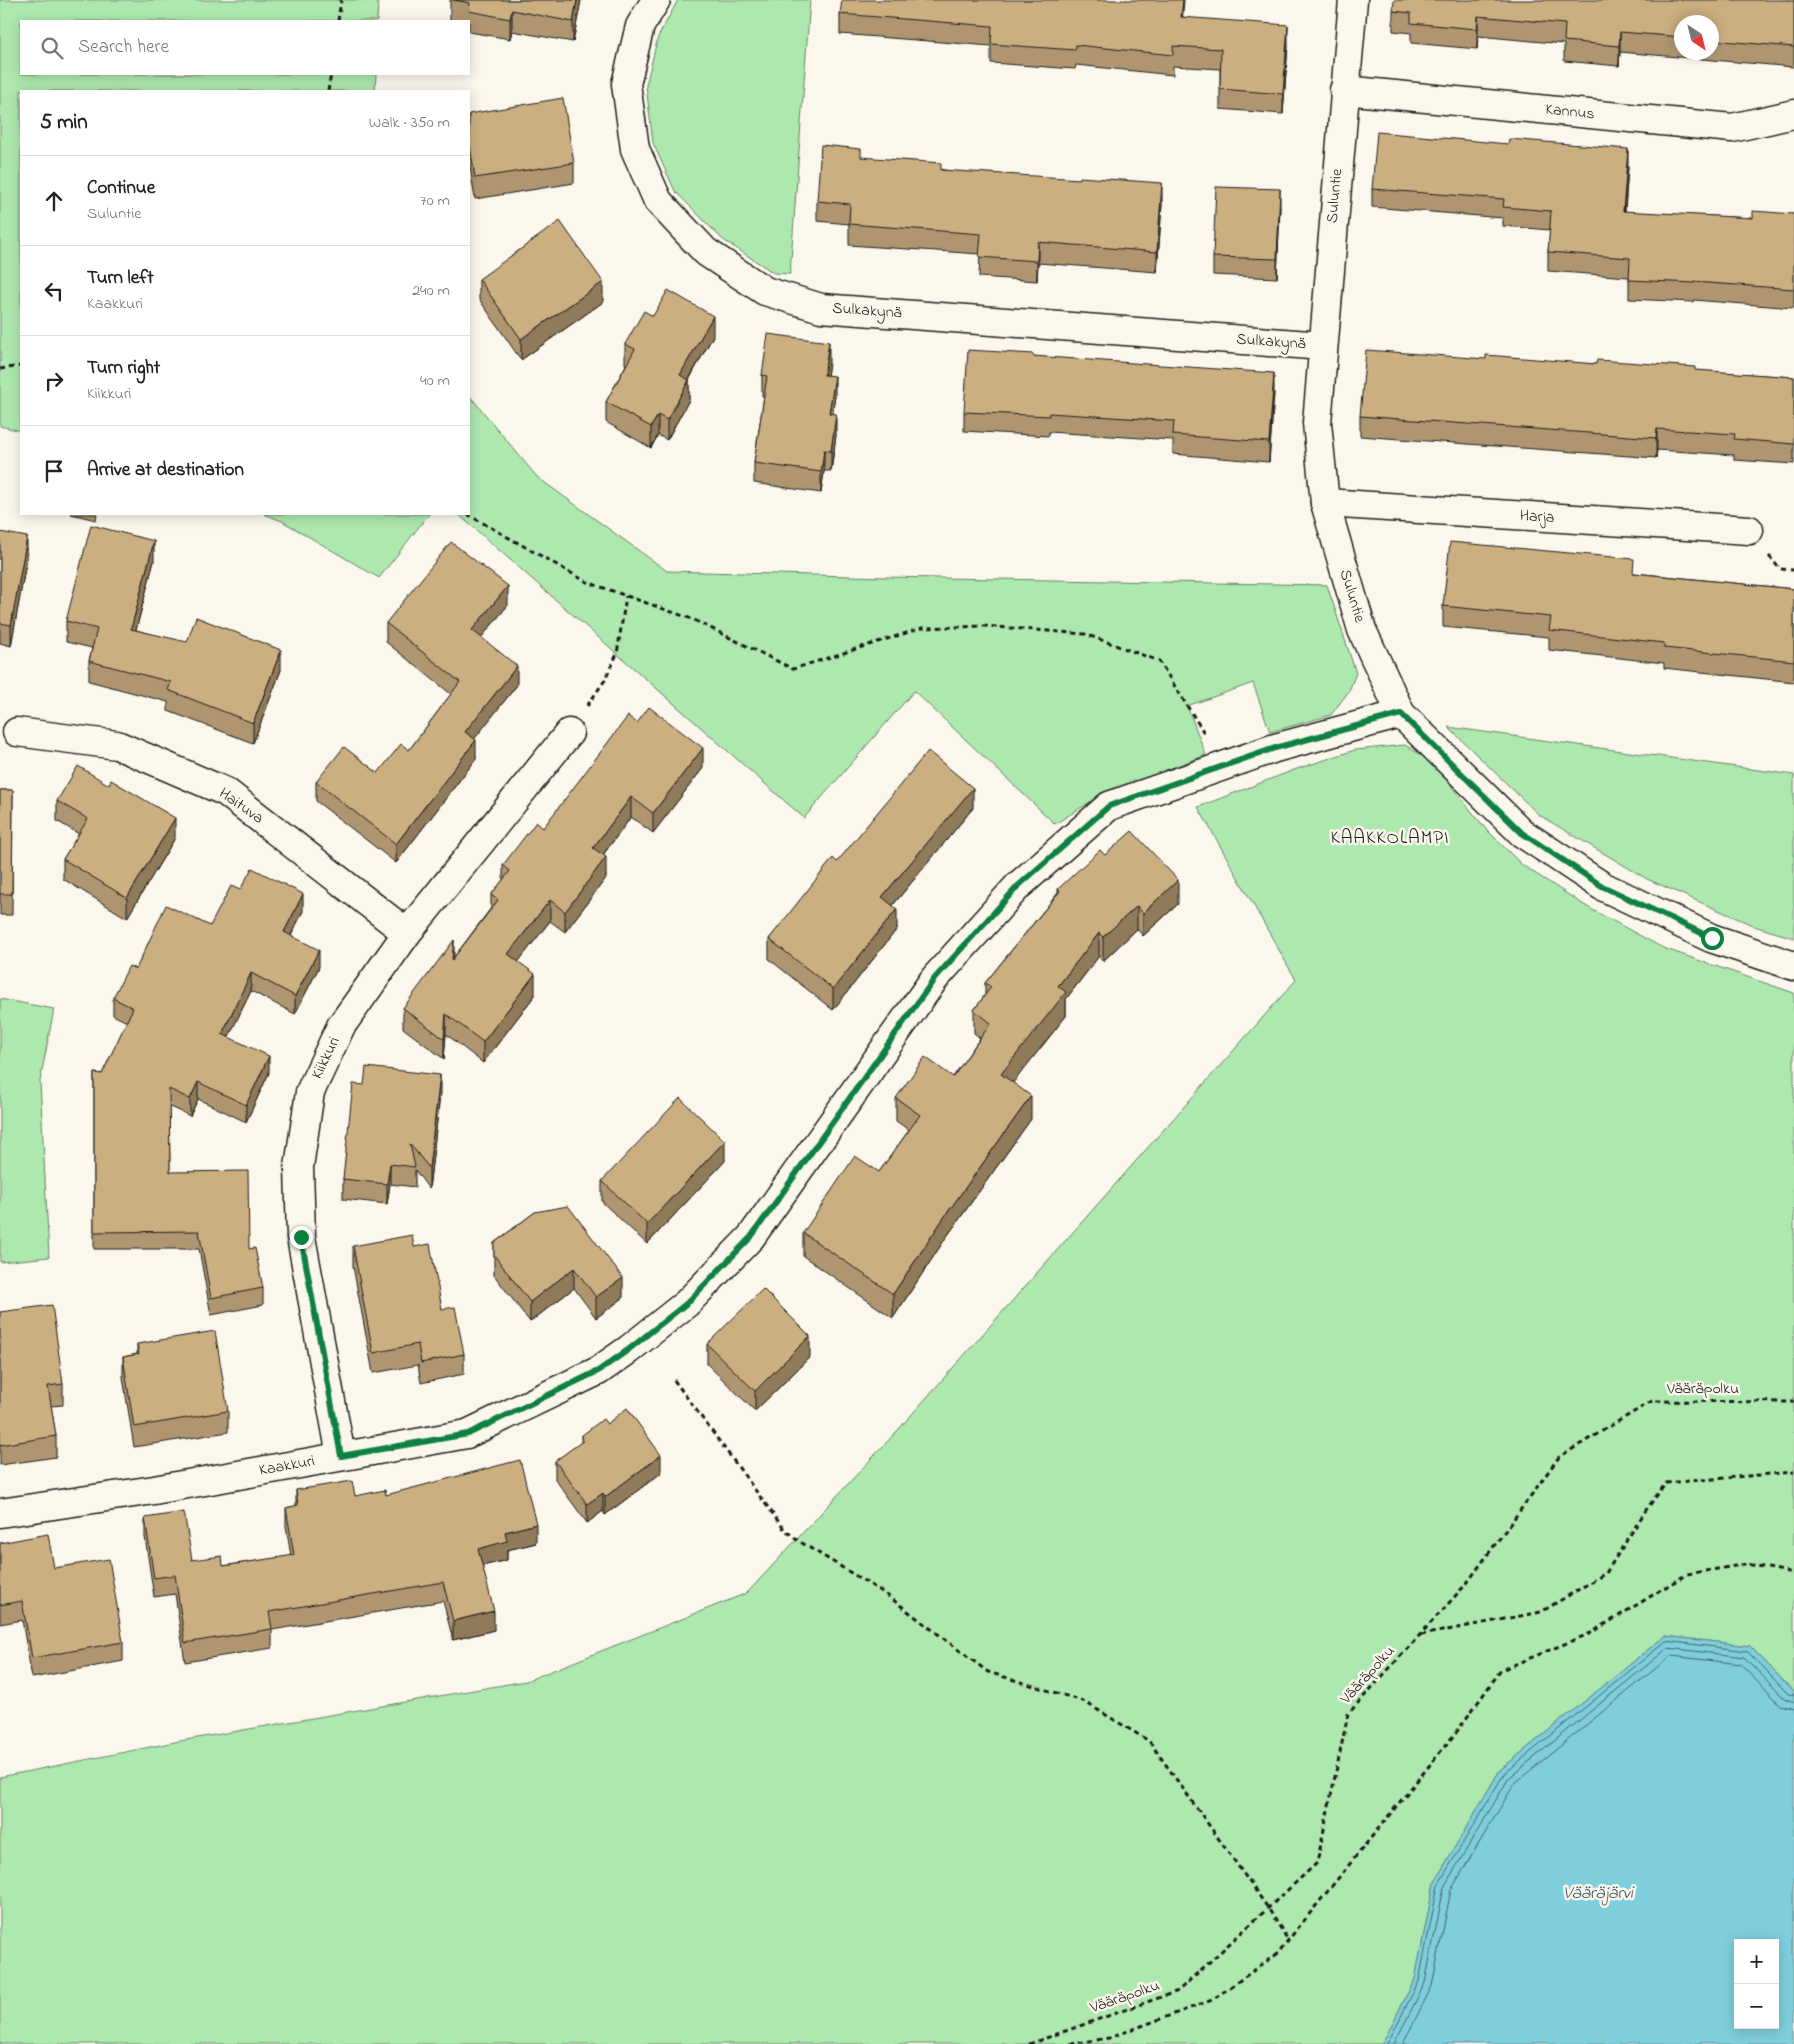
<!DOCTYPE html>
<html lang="en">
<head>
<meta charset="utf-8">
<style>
  body { margin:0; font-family:"Indie Flower",sans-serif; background:#f6f6f6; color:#222 }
  .controls { position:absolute; right:15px; bottom:15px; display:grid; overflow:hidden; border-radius:0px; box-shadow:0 2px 12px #0003 }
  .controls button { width:45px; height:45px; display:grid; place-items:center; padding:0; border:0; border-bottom:1px solid #e0e0e0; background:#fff; color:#222; font:25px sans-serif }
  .compass { position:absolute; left:1674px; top:15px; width:45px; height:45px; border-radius:50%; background:#fff; box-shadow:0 2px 12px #0003; rotate:145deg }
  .stop { position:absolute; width:15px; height:15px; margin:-11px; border:4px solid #0b8043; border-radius:50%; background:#fff }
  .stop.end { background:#0b8043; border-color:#fff; box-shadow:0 1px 5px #0008 }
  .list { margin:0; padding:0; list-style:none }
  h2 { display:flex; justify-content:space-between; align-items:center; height:65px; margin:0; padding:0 20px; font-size:21px }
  h2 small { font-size:16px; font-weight:400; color:#767676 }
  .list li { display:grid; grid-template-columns:32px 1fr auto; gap:15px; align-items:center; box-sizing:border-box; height:90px; padding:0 20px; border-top:1px solid #e0e0e0 }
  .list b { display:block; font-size:19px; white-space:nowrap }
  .list p { margin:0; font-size:16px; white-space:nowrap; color:#767676 }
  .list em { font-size:16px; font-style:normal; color:#767676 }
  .icon { flex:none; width:28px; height:28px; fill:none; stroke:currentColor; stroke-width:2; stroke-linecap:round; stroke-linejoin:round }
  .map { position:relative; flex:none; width:1794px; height:2044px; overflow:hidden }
  .search { position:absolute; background:#fff; box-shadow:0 2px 12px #0003; left:20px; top:20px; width:450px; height:55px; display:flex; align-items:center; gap:12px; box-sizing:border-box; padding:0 18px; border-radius:0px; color:#767676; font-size:19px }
  .panel { position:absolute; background:#fff; box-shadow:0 2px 12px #0003; left:20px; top:90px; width:450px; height:425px; border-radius:0px }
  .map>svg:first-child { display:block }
</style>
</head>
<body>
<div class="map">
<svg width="1794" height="2044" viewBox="0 0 1794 2044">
  <rect width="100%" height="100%" fill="#fbf7ec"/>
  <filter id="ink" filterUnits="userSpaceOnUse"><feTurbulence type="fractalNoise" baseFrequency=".02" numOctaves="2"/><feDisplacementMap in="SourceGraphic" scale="10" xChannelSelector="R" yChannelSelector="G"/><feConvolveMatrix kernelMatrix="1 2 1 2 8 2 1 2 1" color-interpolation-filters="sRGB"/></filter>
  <g filter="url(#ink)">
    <!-- green -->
    <g fill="#ade8ae" stroke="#648265">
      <path d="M0,0H378L377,21H21V74H376L375,91H21V431L0,426Z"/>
      <path d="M678,0H810L790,274L774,273L722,239L675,191L653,143L646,85L658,37Z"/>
      <path d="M469,395L537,477L667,571L886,577L1327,585L1356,673L1349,691L1331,715L1270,732L1253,683L1187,706L1206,755L1101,795L1055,824L914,691L804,818L458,514H469Z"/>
      <path d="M264,514H429L379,578L282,521Z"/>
      <path d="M1448,727L1794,775V938L1757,927L1647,879L1539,815Z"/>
      <path d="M1405,745L1432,762L1485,828L1522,865L1589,908L1663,948L1794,993V1692L1750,1646L1665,1636L1500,1770L1434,1883L1415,1979L1382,2044H0V1777L180,1741L526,1681L747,1593L898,1430L1296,980L1198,807L1294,770L1355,750Z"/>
      <path d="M0,999L54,1009L40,1081L49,1257L0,1262Z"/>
    </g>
    <!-- water -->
    <path fill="#7fcedc" stroke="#57878f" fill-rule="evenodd" d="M1665,1636L1750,1646L1794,1692V2044H1382L1415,1979L1434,1883L1500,1770ZM1738,1943H1775V2025H1738Z"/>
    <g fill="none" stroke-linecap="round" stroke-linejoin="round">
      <!-- shore -->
      <g stroke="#446369" stroke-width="1">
        <path d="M1387,2044L1419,1981L1438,1885L1504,1774L1666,1641L1747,1651L1788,1694L1794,1695"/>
        <path d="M1394,2044L1425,1983L1444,1887L1509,1778L1668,1648L1744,1657L1784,1698L1794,1702"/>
        <path d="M1403,2044L1432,1986L1451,1890L1515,1783L1671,1656L1741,1664L1781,1705L1794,1709"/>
      </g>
      <defs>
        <g id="minor">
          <path d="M656,0L640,26L626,84L635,149L658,201L706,252L765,291L821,308L1323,346"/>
          <path d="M1353,0L1317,423L1325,503L1362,630L1401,714L1522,833L1602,886L1711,938L1794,966"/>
          <path d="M1344,90L1732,128L1794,114"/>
          <path d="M1325,503L1749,530"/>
          <path d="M17,732L117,745L226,792L407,933"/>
          <path d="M341,1456L301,1237L299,1167L310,1092L341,1026L407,933L569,733"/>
          <path d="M0,1513L154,1490L467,1434L598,1371L628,1350L687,1303L751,1237L935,978L1018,886L1109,806L1275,748L1401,714"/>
        </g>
      </defs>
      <!-- minor casing -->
      <use href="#minor" stroke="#1c1c1c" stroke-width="31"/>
      <!-- path -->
      <g stroke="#1c1c1c" stroke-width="3" stroke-dasharray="5 4" stroke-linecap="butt">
        <path d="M338,21L341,0"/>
        <path d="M328,91L331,74"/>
        <path d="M0,369L21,366"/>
        <path d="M467,514L587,582L692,619L793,669L922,628L985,626L1085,634L1159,661L1206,736"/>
        <path d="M1769,556L1780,569L1794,570"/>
        <path d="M587,706L605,680L617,654L626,596"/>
        <path d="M674,1380L784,1529L797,1540L884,1593L988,1672L1083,1701L1149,1741L1268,1908L1288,1940"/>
        <path d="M1421,1635L1541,1612L1606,1573L1646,1510L1666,1483L1794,1472"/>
        <path d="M1029,2044L1178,1991L1317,1863L1348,1714L1467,1583L1559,1457L1652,1401L1794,1402"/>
        <path d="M1070,2044L1109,2038L1212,2000L1277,1954L1458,1730L1501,1670L1591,1633L1687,1574L1747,1564L1794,1573"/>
      </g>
      <!-- minor -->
      <use href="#minor" stroke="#fbf7ec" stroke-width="28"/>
    </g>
    <!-- wall -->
    <g fill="#af966f" stroke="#1c1c1c" fill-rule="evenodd">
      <path d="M450,0H581L573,42L512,31L510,39L469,32V21H459L450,20Z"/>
      <path d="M1794,0V67L1620,52L1619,66L1564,61V44L1478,36L1477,49L1411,43V33L1393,31V11ZM1682,22H1712V52H1682Z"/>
      <path d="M840,14L1183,17L1288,45L1283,114L1220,109V69L1173,66V75L1076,65L1075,69L991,63V46L840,34Z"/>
      <path d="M469,114L574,163V183L475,199L469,160Z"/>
      <path d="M861,157L1162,204L1157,272L1038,263L1037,281L979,277L980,254L849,245V224L817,221V201Z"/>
      <path d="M1628,167L1625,212L1753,218L1794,214V308L1694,300V302L1629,299V277L1548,271V252L1550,230L1503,226V218L1372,207V189Z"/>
      <path d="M1280,207L1277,278L1213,275V257Z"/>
      <path d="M479,279L603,302L521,360L479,299Z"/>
      <path d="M653,316L713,336L689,380V400L667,440L658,435L651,448L606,422V402L626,365L625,364V344Z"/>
      <path d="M1033,356L1274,393L1269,462L1173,454V440L1049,432V436L964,431V412Z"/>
      <path d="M1486,359L1596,364L1794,377V464L1734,460V455L1657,450L1656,458L1360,436V416Z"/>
      <path d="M829,363L827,375L835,396L832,414L836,435L831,471H824L821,493L754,483V463L764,396H762V375Z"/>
      <path d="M71,514H97L96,520Z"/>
      <path d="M0,532L27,557L11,646L0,643Z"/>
      <path d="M154,561L136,630L281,670L253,743L168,711V702L89,681V661L92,648L66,642V621Z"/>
      <path d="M1634,573L1794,589V682L1664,668V663L1549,650V637L1443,627V606Z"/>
      <path d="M508,605L481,638L517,685L474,739L476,759L396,863L316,801V782L378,773L409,750L451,694L386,642V623Z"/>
      <path d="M637,723L703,768L653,833L631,817L603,855L606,878L565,932L550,921L518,962L535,995L483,1063L446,1034L444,1059L403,1028V1008L454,957L491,908V895L503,880V865L543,828Z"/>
      <path d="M0,790H13L12,915H0Z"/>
      <path d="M57,801L175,838L127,918L63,879V859L79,834L57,821Z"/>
      <path d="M973,808L893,905L897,929L833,1010L769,959V939L837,862Z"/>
      <path d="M1105,855L1178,904L1143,936L1137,929L1103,961L1099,956L1066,999V1016L1012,1083L1031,1119L945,1239L893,1318L803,1256V1233L879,1172L909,1130L896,1121V1098L953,1077L980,1038L974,1033V1010L985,995V983L1058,893V889Z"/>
      <path d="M240,890L303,911L291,936L319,967L295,1014L251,991L228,1037L269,1073L246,1122L198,1099L190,1116L169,1106L170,1172L249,1249L263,1288V1305L211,1315L199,1249H94V1073L102,1074L127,1022L113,1015V998L136,969L210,926Z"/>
      <path d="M364,1085L440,1095L429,1189L415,1170V1187L390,1184L387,1204L343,1199V1179Z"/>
      <path d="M725,1161L647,1244L602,1202V1181Z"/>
      <path d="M535,1212L623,1298L596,1318L574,1288L530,1322L494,1275V1243Z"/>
      <path d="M353,1246L414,1247L442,1309L464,1354V1374L421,1383L418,1365L373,1373L353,1266Z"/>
      <path d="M0,1312L63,1384V1405L51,1406L56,1436V1457L0,1465Z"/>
      <path d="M137,1344L228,1411V1432L134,1447L123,1377V1357L137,1354Z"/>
      <path d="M707,1344L810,1357L755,1411L707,1364Z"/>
      <path d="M607,1424L661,1473L605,1515L603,1511L587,1523L555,1479V1461L581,1443V1436Z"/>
      <path d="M296,1490L355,1496L386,1495L536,1543L507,1550V1560L482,1566L494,1630L453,1640L443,1601L272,1630V1648L185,1662L175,1594L154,1597L145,1537V1518L192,1560L223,1566L291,1556L286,1526V1508L296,1506Z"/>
      <path d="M0,1543L54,1568L123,1642V1661L32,1678L22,1620L0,1624Z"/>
    </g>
    <!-- shaded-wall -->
    <g fill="#8f7a5a" stroke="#1c1c1c">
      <path d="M577,0H581L573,42V22Z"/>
      <path d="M1183,0H1184L1181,37V17Z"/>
      <path d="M512,10V31L510,39V19Z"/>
      <path d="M1478,16V36L1477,49V29Z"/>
      <path d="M1288,25V45L1283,114V94Z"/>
      <path d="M1620,32V52L1619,66V46Z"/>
      <path d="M1628,149V167L1623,230V211Z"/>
      <path d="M1162,183V204L1157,272V252Z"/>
      <path d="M1280,189V207L1277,278V259Z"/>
      <path d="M1038,242V263L1037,281V261Z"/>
      <path d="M603,282V302L521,360V339Z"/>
      <path d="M713,316V336L680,395V375Z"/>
      <path d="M829,342V363L824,395V375Z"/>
      <path d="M1274,373V393L1269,462V442Z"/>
      <path d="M835,376V396L829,434V413Z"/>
      <path d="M689,380V400L667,440V420Z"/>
      <path d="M836,414V435L831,471V451Z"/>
      <path d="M658,415V435L651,448V427Z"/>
      <path d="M1657,429V450L1656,458V438Z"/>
      <path d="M824,450V471L821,493V472Z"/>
      <path d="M27,537V557L11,646V625Z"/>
      <path d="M154,541V561L131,649V629Z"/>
      <path d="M508,586V605L472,649V630Z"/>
      <path d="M281,650V670L253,743V723Z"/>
      <path d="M517,666V685L465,751V732Z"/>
      <path d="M476,740V759L396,863V844Z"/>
      <path d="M703,748V768L653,833V813Z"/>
      <path d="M973,788V808L882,918V897Z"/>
      <path d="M631,797V817L593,868V848Z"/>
      <path d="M175,818V838L127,918V898Z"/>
      <path d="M606,857V878L565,932V912Z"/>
      <path d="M1178,880V904L1143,936V913Z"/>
      <path d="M303,894V911L284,949V932Z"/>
      <path d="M550,900V921L508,975V954Z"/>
      <path d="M1137,906V929L1103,961V937Z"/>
      <path d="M897,909V929L833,1010V989Z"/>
      <path d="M1099,933V956L1066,999V1016L1001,1098V1074L1058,986Z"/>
      <path d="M454,940V960H452Z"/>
      <path d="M319,950V967L295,1014V996Z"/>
      <path d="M251,973V991L222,1051V1034Z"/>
      <path d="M535,974V995L483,1063V1042Z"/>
      <path d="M446,1014V1034L444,1059V1039Z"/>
      <path d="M269,1056V1073L246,1122V1105Z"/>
      <path d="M440,1075V1095L429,1189V1168Z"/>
      <path d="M198,1082V1099L190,1116V1099Z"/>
      <path d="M1031,1096V1119L945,1239L893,1318V1294L945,1216Z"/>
      <path d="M725,1141V1161L647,1244V1224Z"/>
      <path d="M390,1164V1184L387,1204V1184Z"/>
      <path d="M574,1268V1288L530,1322V1302Z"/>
      <path d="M623,1278V1298L596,1318V1297Z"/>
      <path d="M810,1336V1357L755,1411V1391Z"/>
      <path d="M661,1455V1473L605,1515V1497Z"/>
      <path d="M603,1493V1511L587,1523V1504Z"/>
      <path d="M536,1524V1543L507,1550V1560L478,1567V1549L505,1532Z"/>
      <path d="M494,1611V1630L453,1640V1621Z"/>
    </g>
    <!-- building -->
    <g fill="#ccaf81" stroke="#1c1c1c">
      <path d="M454,0H577L573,22L512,10L510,19L469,11L470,3Z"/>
      <path d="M842,0H1183L1181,17L1288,25L1283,94L1220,89L1221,49L1173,46V55L1076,45L1075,50L991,44L992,26L840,14Z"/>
      <path d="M1394,0H1794V47L1712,40V22H1682V37L1620,32L1619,46L1564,41L1565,24L1478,16L1477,29L1411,23V13L1393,11Z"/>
      <path d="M563,98L574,163L475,178L469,139V114Z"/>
      <path d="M1377,132L1508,144L1509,139L1628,149L1623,211L1753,218V211L1794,214V289L1694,282V283L1629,280L1630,258L1548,252L1551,211L1503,207L1504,199L1372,189Z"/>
      <path d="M821,145L861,149V157L941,163V170L1080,179V177L1162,183L1157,252L1038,242L1037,261L979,257L981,234L849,224L850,204L817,201Z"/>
      <path d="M1216,187L1280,189L1277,259L1213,257Z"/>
      <path d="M560,221L603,282L521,339L479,279Z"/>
      <path d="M668,290L713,316L680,375L689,380L667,420L658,415L651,427L606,402L635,349L625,344L644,311L653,316Z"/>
      <path d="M768,334L829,342L824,375L835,376L829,413L836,414L831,451L824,450L821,472L754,463L767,376L762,375Z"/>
      <path d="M968,350L1033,354V356L1274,373L1269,442L1173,435L1174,421L1049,413V416L964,412Z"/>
      <path d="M1366,350L1486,359V355L1596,364L1597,360L1695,367V370L1794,377V444L1734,439L1735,434L1657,429L1656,438L1360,416Z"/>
      <path d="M91,525L154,541L131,629L187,642L196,617L281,650L253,723L168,690L171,682L89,661L97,629L66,621Z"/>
      <path d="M0,532L27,537L11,625L0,623Z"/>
      <path d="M451,542L508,586L472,630L517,666L465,732L476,740L396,844L316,782L344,747L378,773L401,744L409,750L460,682L386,623Z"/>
      <path d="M1450,542L1634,559L1633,573L1794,589V661L1664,648V643L1549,630L1551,617L1443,606Z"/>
      <path d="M649,707L703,748L653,813L631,797L593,848L606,857L565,912L550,900L508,954L535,974L483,1042L446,1014L444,1039L403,1008L454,940L452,960L498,900L491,895L510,871L503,865L536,822L543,828L628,716L637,723Z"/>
      <path d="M928,751L973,788L882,897L897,909L833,989L769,939L833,858L837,862Z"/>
      <path d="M78,766L109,785L111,780L175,818L127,898L63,859L88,819L57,801Z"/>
      <path d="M0,790H13L12,894H0Z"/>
      <path d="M1132,831L1178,880L1143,913L1137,906L1103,937L1099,933L1058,986L1066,992L1001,1074L1031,1096L945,1216L893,1294L803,1233L855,1156L879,1172L920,1115L896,1098L925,1057L953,1077L991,1023L974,1010L991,987L985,983L1060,891L1058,889L1100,850L1105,855Z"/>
      <path d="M252,868L303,894L284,932L319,950L295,996L251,973L222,1034L269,1056L246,1105L198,1082L190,1099L169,1089L170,1172L248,1171L249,1249L255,1248L263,1288L211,1298L199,1231L94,1232V1073L102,1074L133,1008L113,998L129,966L136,969L166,905L210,926L231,886L240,890Z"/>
      <path d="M366,1067L440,1075L429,1168L410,1144L415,1167L390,1164L387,1184L343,1179L353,1084L364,1085Z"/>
      <path d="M680,1098L725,1141L647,1224L602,1181Z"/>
      <path d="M568,1206L623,1278L596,1297L574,1268L530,1302L494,1255V1243L535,1212Z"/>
      <path d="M412,1235L414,1247L430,1244L442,1309L455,1307L464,1354L421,1363L418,1344L373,1353L353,1246Z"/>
      <path d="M763,1289L810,1336L755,1391L707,1344Z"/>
      <path d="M52,1305L63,1384L48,1386L56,1436L0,1445V1312Z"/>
      <path d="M215,1331L228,1411L134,1427L123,1357L139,1354L137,1344Z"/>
      <path d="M627,1408L661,1455L605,1497L603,1493L587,1504L555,1461L584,1440L581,1436L603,1419L607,1424Z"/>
      <path d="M520,1460L536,1524L505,1532L507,1541L478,1549L494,1611L453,1621L443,1582L269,1612L272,1629L185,1643L175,1575L154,1578L145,1518L184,1512L192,1560L222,1556L223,1566L294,1555L286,1508L298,1505L296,1490L352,1481L355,1496L385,1490L386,1495Z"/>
      <path d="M48,1534L54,1568L109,1559L123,1642L32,1658L22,1601L0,1605V1543Z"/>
    </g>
  </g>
  <g fill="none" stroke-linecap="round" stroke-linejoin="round" filter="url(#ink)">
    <!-- route -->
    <path stroke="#0b8043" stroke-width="6" d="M301,1237L341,1456L468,1434L598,1371L628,1350L687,1303L751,1237L935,978L1018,886L1109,806L1275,748L1401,714L1522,833L1602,886L1712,938"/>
  </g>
  <g text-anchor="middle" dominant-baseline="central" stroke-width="5" stroke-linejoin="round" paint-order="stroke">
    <!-- street labels -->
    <g font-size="16" fill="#1c1c1c" stroke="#fbf7ec">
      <text transform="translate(1570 112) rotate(6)">Kannus</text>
      <text transform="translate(1335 196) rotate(-85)">Suluntie</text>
      <text transform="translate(867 311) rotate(4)">Sulkakynä</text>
      <text transform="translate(1271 342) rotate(4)">Sulkakynä</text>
      <text transform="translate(1537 517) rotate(4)">Harja</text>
      <text transform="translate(1352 596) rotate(73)">Suluntie</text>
      <text transform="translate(241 806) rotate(35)">Haituva</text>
      <text transform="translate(326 1058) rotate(-64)">Kiikkuri</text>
      <text x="1703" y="1389">Vääräpolku</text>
      <text transform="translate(287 1466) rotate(-10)">Kaakkuri</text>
      <text transform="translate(1368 1675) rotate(-48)">Vääräpolku</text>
      <text transform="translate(1125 1997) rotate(-19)">Vääräpolku</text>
    </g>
    <!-- water labels -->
    <g font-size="18" font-style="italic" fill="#3f5a5f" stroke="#fbf7ec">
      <text x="1598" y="1894">Vääräjärvi</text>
    </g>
    <!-- quarter labels -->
    <g font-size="19" letter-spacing="1" fill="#1c1c1c" stroke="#fbf7ec">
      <text x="1390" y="838">KAAKKOLAMPI</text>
    </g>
  </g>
</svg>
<div class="controls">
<button>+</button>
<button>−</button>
</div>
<svg class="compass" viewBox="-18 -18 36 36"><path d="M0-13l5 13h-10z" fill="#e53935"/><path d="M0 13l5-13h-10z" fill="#767676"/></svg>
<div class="stop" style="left:1712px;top:938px"></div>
<div class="stop end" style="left:301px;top:1237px"></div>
<div class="search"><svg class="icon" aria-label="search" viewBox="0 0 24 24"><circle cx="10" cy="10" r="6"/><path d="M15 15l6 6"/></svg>Search here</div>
<section class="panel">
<h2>5 min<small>Walk · 350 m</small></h2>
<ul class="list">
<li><svg class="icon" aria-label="ahead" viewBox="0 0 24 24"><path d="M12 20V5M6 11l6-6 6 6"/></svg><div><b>Continue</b><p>Suluntie</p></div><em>70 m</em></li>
<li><svg class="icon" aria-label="left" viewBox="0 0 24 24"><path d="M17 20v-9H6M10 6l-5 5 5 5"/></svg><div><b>Turn left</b><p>Kaakkuri</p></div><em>240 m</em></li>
<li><svg class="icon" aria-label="right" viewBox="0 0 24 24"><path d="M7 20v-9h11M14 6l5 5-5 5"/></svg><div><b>Turn right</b><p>Kiikkuri</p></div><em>40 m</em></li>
<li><svg class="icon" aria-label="arrive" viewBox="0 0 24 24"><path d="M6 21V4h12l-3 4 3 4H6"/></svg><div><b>Arrive at destination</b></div></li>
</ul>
</section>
</div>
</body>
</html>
